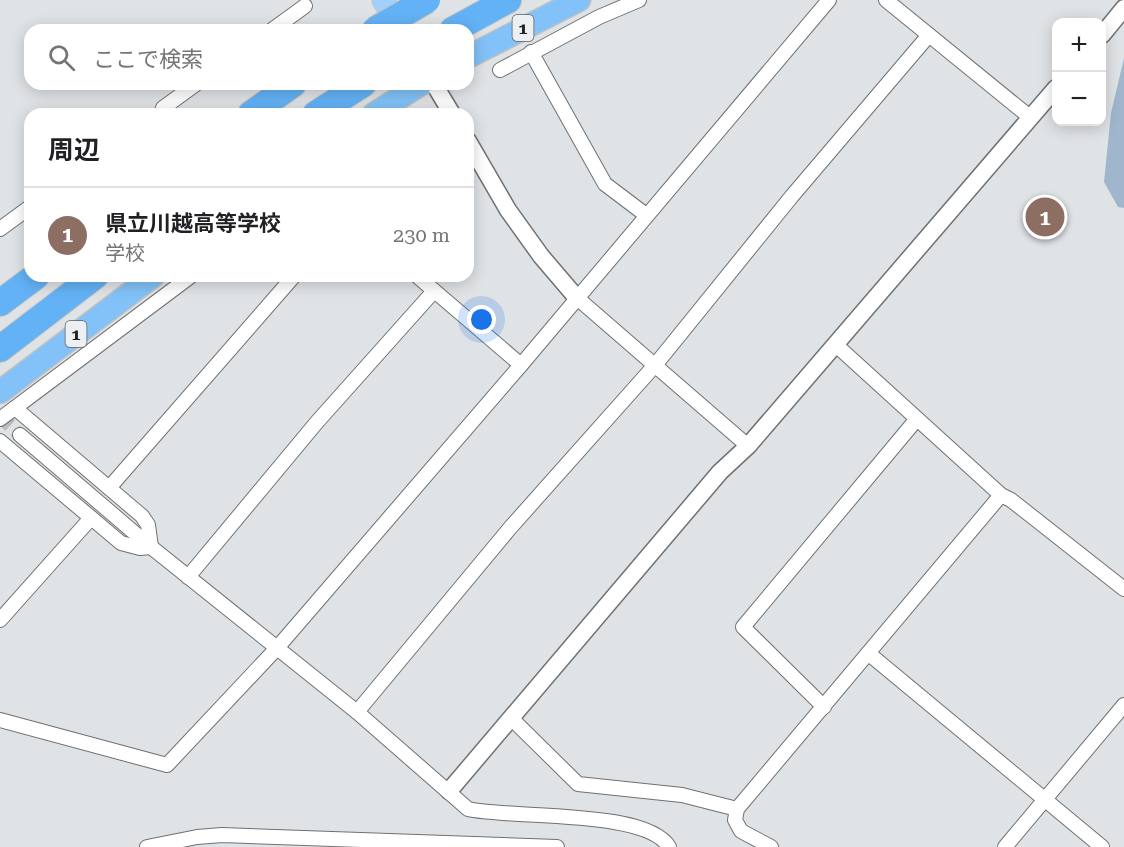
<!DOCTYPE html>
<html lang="ja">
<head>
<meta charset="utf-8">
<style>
  body { margin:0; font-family:"Roboto Serif","Noto Sans JP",serif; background:#f2f2f2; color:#202124 }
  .controls { position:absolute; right:18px; top:18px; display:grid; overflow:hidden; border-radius:12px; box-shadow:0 3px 15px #0003 }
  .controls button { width:54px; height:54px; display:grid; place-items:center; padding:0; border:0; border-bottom:2px solid #e0e0e0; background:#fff; color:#202124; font:30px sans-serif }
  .you { position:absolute; left:482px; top:320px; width:21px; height:21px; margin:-15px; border:4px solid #fff; border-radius:50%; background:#1a73e8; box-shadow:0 0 0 9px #1a73e833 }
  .badge { display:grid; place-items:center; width:39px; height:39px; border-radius:50%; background:#d93025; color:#fff; font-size:20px; font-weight:700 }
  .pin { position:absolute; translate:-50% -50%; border:3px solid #fff; box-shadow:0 2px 6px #0006 }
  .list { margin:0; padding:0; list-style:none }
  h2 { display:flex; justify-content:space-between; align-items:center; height:78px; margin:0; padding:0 24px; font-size:26px }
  h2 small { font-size:20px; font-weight:400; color:#757577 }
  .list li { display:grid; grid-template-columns:39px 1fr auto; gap:18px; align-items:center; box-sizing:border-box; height:96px; padding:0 24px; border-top:2px solid #e0e0e0 }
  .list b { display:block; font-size:22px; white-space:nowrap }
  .list p { margin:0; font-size:20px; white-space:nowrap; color:#757577 }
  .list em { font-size:20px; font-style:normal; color:#757577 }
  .icon { flex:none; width:33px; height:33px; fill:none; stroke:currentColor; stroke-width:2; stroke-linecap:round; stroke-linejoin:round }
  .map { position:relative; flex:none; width:1124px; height:847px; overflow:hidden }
  .search { position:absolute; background:#fff; box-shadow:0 3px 15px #0003; left:24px; top:24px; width:450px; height:66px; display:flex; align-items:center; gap:15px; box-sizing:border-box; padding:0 21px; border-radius:18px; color:#757577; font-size:22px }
  .panel { position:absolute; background:#fff; box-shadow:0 3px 15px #0003; left:24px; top:108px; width:450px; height:174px; border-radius:18px }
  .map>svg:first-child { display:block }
</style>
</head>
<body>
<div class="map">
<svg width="1124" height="847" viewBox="0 0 1124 847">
  <rect width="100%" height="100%" fill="#e0e3e6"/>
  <!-- green -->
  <path fill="#9fb6cc" d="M1124,58V208L1118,207L1104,182L1111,113Z"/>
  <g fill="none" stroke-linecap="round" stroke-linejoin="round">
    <!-- minor-tunnel -->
    <path stroke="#babcbf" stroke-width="14" stroke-dasharray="14 7" stroke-linecap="butt" d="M0,416L20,435"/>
    <defs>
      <g id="minor">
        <path d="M886,0L1031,118"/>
        <path d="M272,30L305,6"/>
        <path d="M531,52L605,184L646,215"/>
        <path d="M500,70L599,17L639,0"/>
        <path d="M161,114L163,108L196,84"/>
        <path d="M0,229L30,207"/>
        <path d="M417,276L521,365"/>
        <path d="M576,297L748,446"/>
        <path d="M836,345L1001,495L1011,500L1124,589"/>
        <path d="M15,408L142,516L148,525L151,547"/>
        <path d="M0,419L191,276"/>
        <path d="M20,435L151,547L357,712L468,809C511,819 647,809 669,847"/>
        <path d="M0,441L121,543L140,548L151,547"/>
        <path d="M109,488L294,276"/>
        <path d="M188,577L317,422L434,291"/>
        <path d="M0,620L91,518"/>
        <path d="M868,653L1102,847"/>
        <path d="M824,707L743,627L916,420"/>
        <path d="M357,712L510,528L656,364L792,196L929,35"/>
        <path d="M512,719L578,784L682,795L737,809"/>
        <path d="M0,720L167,765L277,648L521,365L829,0"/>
        <path d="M147,847L197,837L222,835L557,847"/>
        <path d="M771,847L741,831L735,820L737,809L1001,495"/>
        <path d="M1005,847L1124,705"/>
      </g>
      <g id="tertiary">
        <path d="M1102,35L1124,8"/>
        <path d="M434,84L452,114"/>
        <path d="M468,141L508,210L541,256L576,297"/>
        <path d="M449,791L720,472L748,446L1056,88"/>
      </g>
      <path id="primary" d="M383,0L401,30"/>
      <g id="trunk">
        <path d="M468,57L579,0"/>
        <path d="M374,114L421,84"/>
        <path d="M0,392L153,276"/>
      </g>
      <g id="motorway">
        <path d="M453,30L508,0"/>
        <path d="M251,114L293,84"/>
        <path d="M316,114L363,84"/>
        <path d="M0,303L36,276"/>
        <path d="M0,349L95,276"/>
      </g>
    </defs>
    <!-- minor casing -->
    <use href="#minor" stroke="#6e7173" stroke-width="16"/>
    <!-- tertiary casing -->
    <use href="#tertiary" stroke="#6e7173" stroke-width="19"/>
    <!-- primary casing -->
    <use href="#primary" stroke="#c1c1c1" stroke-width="23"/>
    <!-- trunk casing -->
    <use href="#trunk" stroke="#c1c1c1" stroke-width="25"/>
    <!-- motorway casing -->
    <use href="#motorway" stroke="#c1c1c1" stroke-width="28"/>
    <!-- minor -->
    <use href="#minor" stroke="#fff" stroke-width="14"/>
    <!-- tertiary -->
    <use href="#tertiary" stroke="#fff" stroke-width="16"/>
    <!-- primary -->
    <use href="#primary" stroke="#a1d1fa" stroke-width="21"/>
    <!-- trunk -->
    <use href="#trunk" stroke="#82c2f8" stroke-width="22"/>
    <!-- motorway -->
    <use href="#motorway" stroke="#63b2f6" stroke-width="26"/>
    <defs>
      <path id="motorway-bridge" d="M375,30L427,0"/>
    </defs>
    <!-- motorway-bridge casing -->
    <use href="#motorway-bridge" stroke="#c1c1c1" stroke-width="28" stroke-linecap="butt"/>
    <!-- motorway-bridge -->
    <use href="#motorway-bridge" stroke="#63b2f6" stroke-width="26"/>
  </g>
  <g text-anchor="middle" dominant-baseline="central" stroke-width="5" stroke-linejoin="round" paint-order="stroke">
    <!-- shield labels -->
    <g fill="#edf0f3" stroke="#5e5f61" stroke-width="1.5">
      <rect x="512.5" y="15" width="21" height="26" rx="4.5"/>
      <rect x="65.5" y="321" width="21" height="26" rx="4.5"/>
    </g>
    <g font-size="16" font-weight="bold" fill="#202122">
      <text x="523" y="28">1</text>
      <text x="76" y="334">1</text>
    </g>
  </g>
</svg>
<div class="controls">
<button>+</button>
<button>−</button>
</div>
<div class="you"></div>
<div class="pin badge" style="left:1045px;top:217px;background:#8d6e63">1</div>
<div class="search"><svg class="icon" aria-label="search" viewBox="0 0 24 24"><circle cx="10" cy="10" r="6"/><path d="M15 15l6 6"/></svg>ここで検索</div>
<section class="panel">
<h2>周辺<small></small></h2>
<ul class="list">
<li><span class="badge" style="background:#8d6e63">1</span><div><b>県立川越高等学校</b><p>学校</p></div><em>230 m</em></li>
</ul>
</section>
</div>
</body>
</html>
